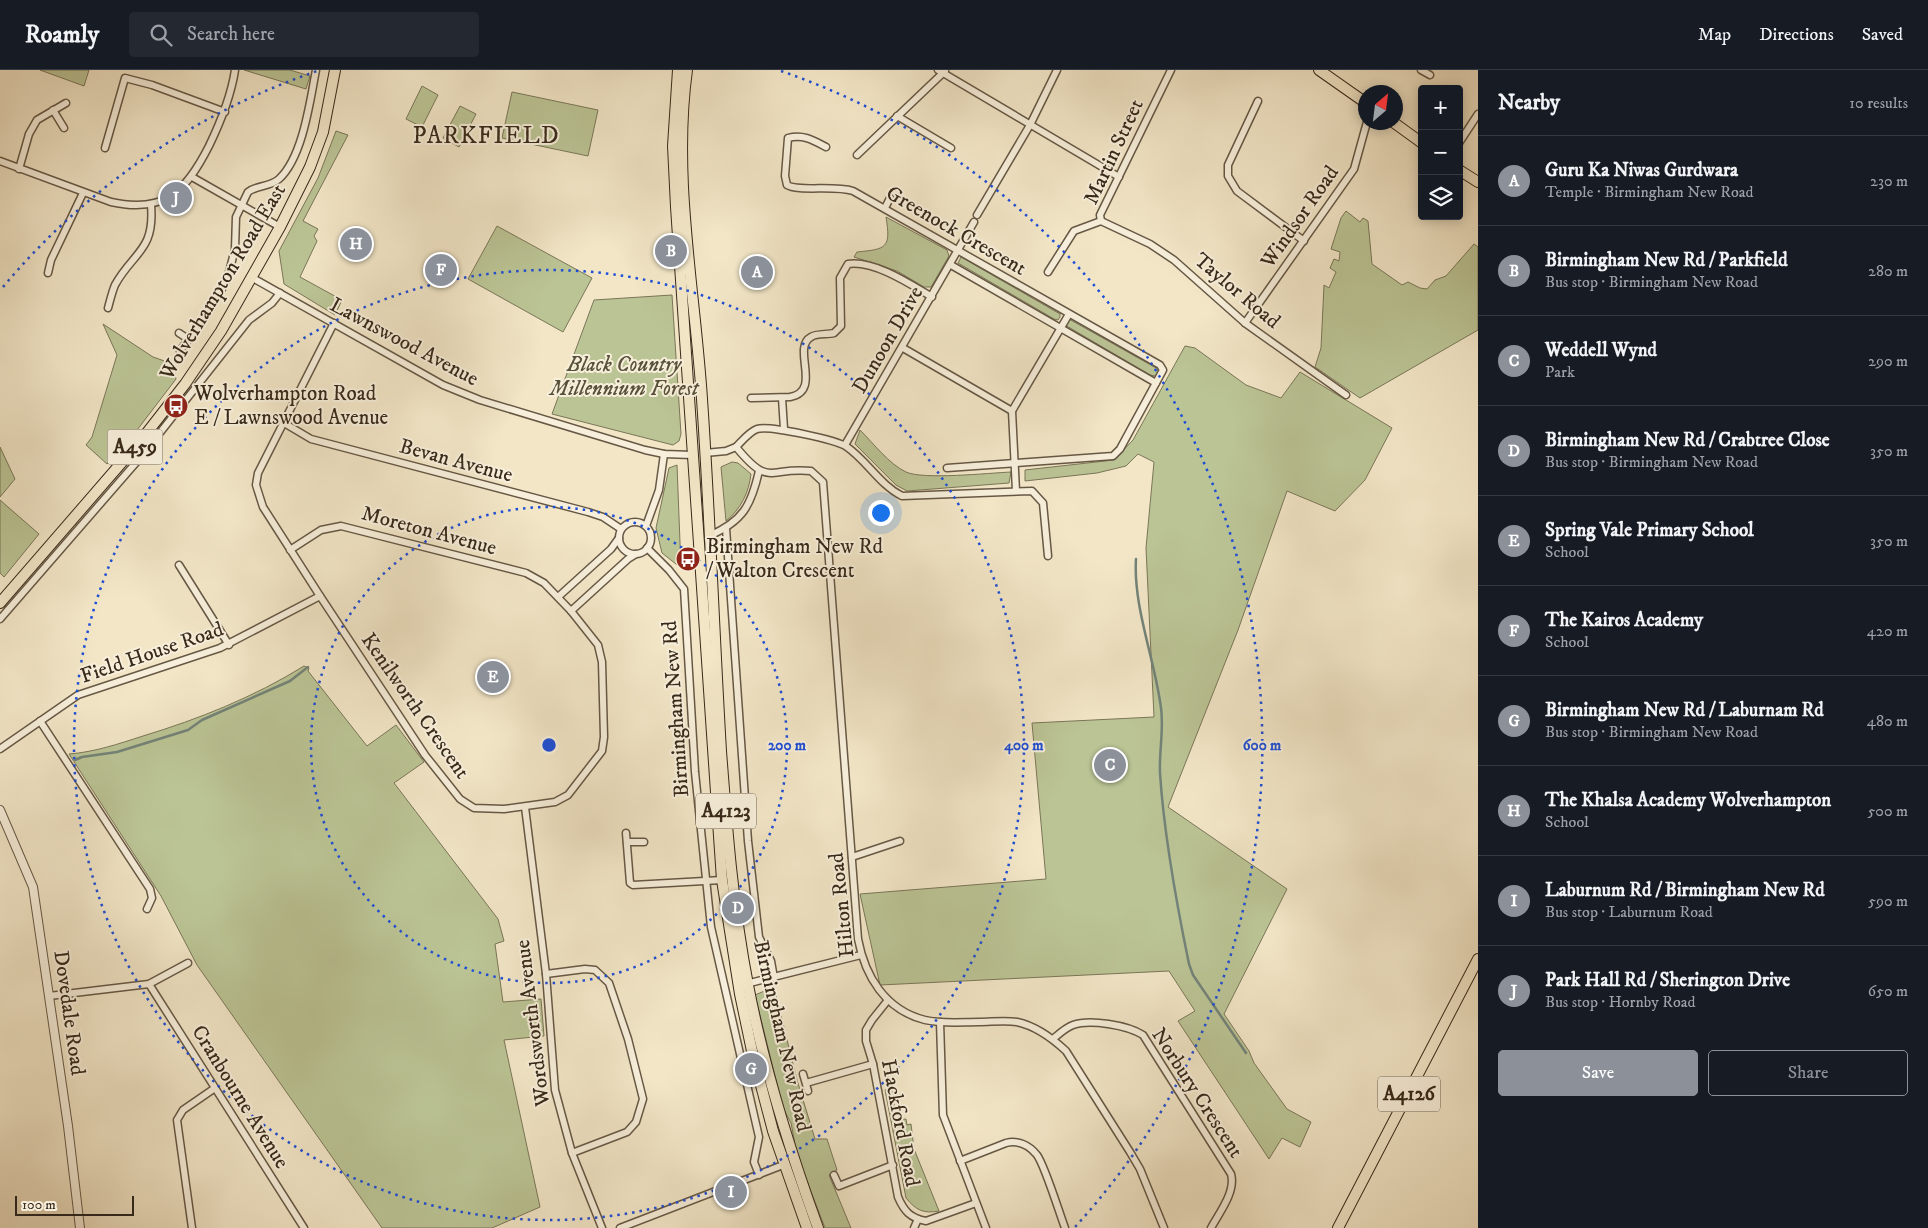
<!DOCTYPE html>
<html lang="en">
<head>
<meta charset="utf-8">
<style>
  body { margin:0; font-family:"IM FELL DW Pica",serif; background:#242831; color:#f1f3f6 }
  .controls { position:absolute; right:15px; top:15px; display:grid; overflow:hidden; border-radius:5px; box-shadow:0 2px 12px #0003 }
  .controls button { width:45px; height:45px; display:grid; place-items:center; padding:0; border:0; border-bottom:1px solid #363941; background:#171b24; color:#f1f3f6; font:25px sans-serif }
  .compass { position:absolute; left:1358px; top:15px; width:45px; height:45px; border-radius:50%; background:#171b24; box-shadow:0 2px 12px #0003; rotate:28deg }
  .scale { position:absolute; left:15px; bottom:12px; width:119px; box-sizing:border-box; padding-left:5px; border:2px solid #38291a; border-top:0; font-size:14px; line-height:18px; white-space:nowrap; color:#38291a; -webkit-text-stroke:4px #f7efdb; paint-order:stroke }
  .you { position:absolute; left:880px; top:442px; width:18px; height:18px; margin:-12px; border:4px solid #fff; border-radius:50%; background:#1a73e8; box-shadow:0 0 0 8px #1a73e833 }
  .badge { display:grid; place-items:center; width:32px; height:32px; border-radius:50%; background:#8c9099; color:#fff; font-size:16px; font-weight:700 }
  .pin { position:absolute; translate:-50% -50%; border:2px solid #fff; box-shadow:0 1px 5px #0006 }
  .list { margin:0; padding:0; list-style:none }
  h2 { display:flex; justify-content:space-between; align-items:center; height:65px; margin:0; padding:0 20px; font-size:21px }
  h2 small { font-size:16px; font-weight:400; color:#9ea1a6 }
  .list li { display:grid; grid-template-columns:32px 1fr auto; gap:15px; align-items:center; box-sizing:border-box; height:90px; padding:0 20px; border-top:1px solid #363941 }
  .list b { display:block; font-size:19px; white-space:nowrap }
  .list p { margin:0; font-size:16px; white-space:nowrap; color:#9ea1a6 }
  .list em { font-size:16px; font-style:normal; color:#9ea1a6 }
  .actions { display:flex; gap:10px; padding:15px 20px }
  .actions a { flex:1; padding:11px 0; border:1px solid #8c9099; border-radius:5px; text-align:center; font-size:18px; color:#8c9099 }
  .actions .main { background:#8c9099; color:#fff }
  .icon { flex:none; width:28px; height:28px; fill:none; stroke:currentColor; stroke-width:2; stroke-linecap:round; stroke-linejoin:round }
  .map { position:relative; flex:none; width:1478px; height:1158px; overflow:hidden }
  header { display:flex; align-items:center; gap:30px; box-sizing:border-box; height:70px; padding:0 25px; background:#171b24; border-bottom:1px solid #363941 }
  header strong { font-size:24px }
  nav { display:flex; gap:28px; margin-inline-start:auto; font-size:18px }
  .search { width:350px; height:45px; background:#242831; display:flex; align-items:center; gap:12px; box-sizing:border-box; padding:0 18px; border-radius:5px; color:#9ea1a6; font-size:19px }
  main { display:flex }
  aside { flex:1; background:#171b24 }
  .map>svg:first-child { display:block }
</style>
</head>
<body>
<header>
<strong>Roamly</strong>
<div class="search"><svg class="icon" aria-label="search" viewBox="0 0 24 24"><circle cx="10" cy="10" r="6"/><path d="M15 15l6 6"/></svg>Search here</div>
<nav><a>Map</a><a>Directions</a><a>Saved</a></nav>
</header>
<main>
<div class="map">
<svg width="1478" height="1158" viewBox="0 0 1478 1158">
  <rect width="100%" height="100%" fill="#f2e6c7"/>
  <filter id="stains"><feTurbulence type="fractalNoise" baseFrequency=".004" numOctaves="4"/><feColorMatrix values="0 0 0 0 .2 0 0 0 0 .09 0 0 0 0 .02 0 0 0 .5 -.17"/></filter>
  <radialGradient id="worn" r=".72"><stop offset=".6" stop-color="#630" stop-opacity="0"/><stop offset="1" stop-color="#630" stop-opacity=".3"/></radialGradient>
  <!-- green -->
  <g fill="#bbc495" stroke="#7a7658">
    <path d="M40,0H89L84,16Z"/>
    <path d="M244,0H290L310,6L306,19Z"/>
    <path d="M422,16L438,25L422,57L406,49Z"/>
    <path d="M512,22L598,40L588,86L502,68Z"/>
    <path d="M460,36L476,44L459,77L443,68Z"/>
    <path d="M336,61L348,65L303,151L318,159L314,166L317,171L300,207L342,230L335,245L284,214L279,181L318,108Z"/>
    <path d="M1346,141L1360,152L1363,148L1368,151L1372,194L1402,215L1408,212L1420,218L1427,219L1435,210L1446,206L1474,174L1478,177V260L1360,328L1315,297L1321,278L1324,215L1329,218L1336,202L1330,198L1334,189L1339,191L1340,182L1331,179L1341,148Z"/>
    <path d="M886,147L947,180L949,186L931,217H924L897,201L854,187L857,182C887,179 891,178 886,147Z"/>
    <path d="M497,156L592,208L563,262L468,209Z"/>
    <path d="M961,187L1060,244V247L1058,250L1054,249L958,193Z"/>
    <path d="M672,225L681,364L679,371L673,375L552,344L594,230Z"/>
    <path d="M1069,249L1158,299V303L1155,306L1150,305L1065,255Z"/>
    <path d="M103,254L153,287L173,294L176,309L134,364L107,394L86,375L92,367L117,285Z"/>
    <path d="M1185,276L1195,278L1246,315L1281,328L1300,302L1392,358L1365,410L1335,441L1287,421L1238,560L1168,737L1287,819L1224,944L1249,981L1254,993L1287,1039L1311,1052L1300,1077L1282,1068L1269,1089L1178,951L1195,941L1169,901L880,915L860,824L1046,809L1032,653L1154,647L1146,478L1154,392L1138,384L1126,396L1097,403L1025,411V400L1114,390L1133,370Z"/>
    <path d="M860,360C874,374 889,394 906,402C923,410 989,403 1011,402L1009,413L907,421L896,415L855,374Z"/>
    <path d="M0,377L15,409L0,427Z"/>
    <path d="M732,392L738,393L751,404C749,422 741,439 726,451L721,397Z"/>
    <path d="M677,395L681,498L662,483L656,458L669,398Z"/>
    <path d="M0,430L39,464L4,507L0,503Z"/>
    <path d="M304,596L309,598L308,601L367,676L396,655L424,692L394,713L498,849L504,871L495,874L503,932L541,929L544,966L504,970L540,1137L492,1158H382L197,895L161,826L69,684C95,682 118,674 143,666C199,649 254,627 304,596Z"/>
    <path d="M774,917L797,1010L815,1069H827L837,1100L829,1105L851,1158H825L797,1085L791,1053L783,1038L755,925Z"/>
    <path d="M893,1018L895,1050L906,1049L907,1055L911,1054L914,1079L939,1141C923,1144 916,1140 906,1128L885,1020Z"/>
  </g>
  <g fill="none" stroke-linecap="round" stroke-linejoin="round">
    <!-- stream -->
    <g stroke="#738379" stroke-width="2.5">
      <path d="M1136,489C1133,537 1155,590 1161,638C1164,659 1159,681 1160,703C1164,766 1176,831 1189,894L1193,905L1246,983"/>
      <path d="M75,690L82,687L117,682L188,660L202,650L290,611L308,597"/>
    </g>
    <defs>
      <g id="minor">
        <path d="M938,0L1119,107"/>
        <path d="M1421,0L1430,5"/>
        <path d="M1258,31L1228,95V106L1237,121L1304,171"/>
        <path d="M53,40L64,58"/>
        <path d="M897,46L951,78"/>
        <path d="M1459,73L1478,44"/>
        <path d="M826,77C813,70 803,64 788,68L785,106L787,115C798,122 834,115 853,121L1160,295L1163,300L1120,379L1113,386L947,398"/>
        <path d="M105,78L125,8L152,15L225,42"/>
        <path d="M857,85L945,1"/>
        <path d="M0,91L111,132C165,144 186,121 209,76C221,51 231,27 235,0"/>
        <path d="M19,99L29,64L37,50L66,33"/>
        <path d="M192,107L280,157"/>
        <path d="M885,138L890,128"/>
        <path d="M977,145L1030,55L1057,0"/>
        <path d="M1101,151L1150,174L1174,190L1245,253L1346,325"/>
        <path d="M1101,151L1100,145L1171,0"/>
        <path d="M951,195L1156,313"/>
        <path d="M1048,202L1074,161L1101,151"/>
        <path d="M48,203L51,190L83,123"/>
        <path d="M251,207L443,315L480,330L645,380L664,384L692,385"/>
        <path d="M108,238C110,231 112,222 115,215C133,182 155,181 151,135"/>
        <path d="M1245,253L1354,99L1367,52"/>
        <path d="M179,263L188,269"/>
        <path d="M903,278L1012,341"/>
        <path d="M180,281L209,241L227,210L235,179L236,147L248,122C257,115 270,117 279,109C303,87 310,31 316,0"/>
        <path d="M751,328L790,327C823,321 791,278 811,267C817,263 827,265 834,263L841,256L840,208L848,194C874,190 910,214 932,227"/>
        <path d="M782,328L784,359"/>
        <path d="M284,353L311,369L588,442L603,447L621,459"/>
        <path d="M845,375L974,152"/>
        <path d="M736,377C742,371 749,362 757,359C769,355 837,370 847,377C867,391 880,415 902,426L1032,421L1043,433L1048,486"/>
        <path d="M705,383L726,381L736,377C770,418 767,397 811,401L823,412L858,869C865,906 885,940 925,950C942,954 961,952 979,952C991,952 1005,950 1017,952C1036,956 1052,968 1066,981L1130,1082L1140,1099L1164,1158"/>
        <path d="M1016,421L1012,341L1069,244"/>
        <circle cx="635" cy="468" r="16"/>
        <path d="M646,456L659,420L664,384"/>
        <path d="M726,458L748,771L759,867L771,891L774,908"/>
        <path d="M709,466C743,451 751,436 759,401"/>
        <path d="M647,478L669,500L684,519L695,702L711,857L759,1067L754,1092L759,1105"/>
        <path d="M290,480L321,460L341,456L526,503L544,513L571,541L598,575L602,592L604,667L602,681L568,725L555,732L504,739L474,738L460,729L425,685L320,526L263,437L256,415L258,403L334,253"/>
        <path d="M179,495L229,575"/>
        <path d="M558,527L611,479L619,468"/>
        <path d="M571,541L628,489L636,484"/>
        <path d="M0,549L140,388L249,250L272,233L280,223"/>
        <path d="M40,651L150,819L152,828L147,839"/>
        <path d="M0,679L78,625L220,578L320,526"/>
        <path d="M525,737L546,904L555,1020L572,1083L602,1158"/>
        <path d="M626,763L630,813L633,815L722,810"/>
        <path d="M627,772H644"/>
        <path d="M852,787L900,771"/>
        <path d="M546,904L585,899L595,900L609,913L628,969L643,1029L636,1052L627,1062L572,1083"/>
        <path d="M149,914L304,1158"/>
        <path d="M746,914L861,885"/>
        <path d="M49,926L149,914L188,893"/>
        <path d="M888,930L872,950L866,960V971L873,994L898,1127C904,1141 910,1148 926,1151L976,1133"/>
        <path d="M940,952L943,1045L986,1158"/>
        <path d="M1053,969C1059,964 1065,958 1073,955C1090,949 1127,955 1143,965L1231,1104C1236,1122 1219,1143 1211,1158"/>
        <path d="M803,1004L808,1021"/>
        <path d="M806,1013L873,994"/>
        <path d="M960,1091L1006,1073C1018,1070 1029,1075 1037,1085C1045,1096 1059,1142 1065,1158"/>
        <path d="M834,1105L839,1116L893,1095"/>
        <path d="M192,1158L177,1050L183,1040L215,1018"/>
        <path d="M620,1158L783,1095"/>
        <path d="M914,1158L918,1149"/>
      </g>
      <path id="tertiary" d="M0,740L33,817L68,1056L80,1158"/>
      <g id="primary">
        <path d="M1319,0L1366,33"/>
        <path d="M1393,52L1422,73"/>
        <path d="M1459,100L1478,112"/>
        <path d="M0,533L142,369L185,314L221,261L280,157L310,97L323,62L335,0"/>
        <path d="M1338,1158L1478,889"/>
      </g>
      <g id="trunk">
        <path d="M678,0L673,76L676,137L722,810L740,924L752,981L773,1061L807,1158"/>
        <path d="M687,0C672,109 695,220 702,329C710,446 714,564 721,681C727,760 733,838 748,915C764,999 789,1078 818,1158"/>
      </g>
    </defs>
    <!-- minor casing -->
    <use href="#minor" stroke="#665845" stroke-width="9"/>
    <!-- tertiary casing -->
    <use href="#tertiary" stroke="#665845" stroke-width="10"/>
    <!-- primary casing -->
    <use href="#primary" stroke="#38291a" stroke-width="12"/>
    <!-- trunk casing -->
    <use href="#trunk" stroke="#38291a" stroke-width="12"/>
    <!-- minor -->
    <use href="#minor" stroke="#f7efdb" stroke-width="6"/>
    <!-- tertiary -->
    <use href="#tertiary" stroke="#f7efdb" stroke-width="8"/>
    <!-- primary -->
    <use href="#primary" stroke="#f2e6c7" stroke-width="10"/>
    <!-- trunk -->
    <use href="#trunk" stroke="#f2e6c7" stroke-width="10"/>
  </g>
  <!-- distance rings -->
  <g fill="none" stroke="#1d4ed8" stroke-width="2.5" stroke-dasharray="2.5 5">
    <circle cx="549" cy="675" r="238"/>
    <circle cx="549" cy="675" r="475"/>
    <path d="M3 217A713 713 0 0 1 317 1M781 1A713 713 0 0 1 1075 1157"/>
  </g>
  <!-- icons -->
  <defs>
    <symbol id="bus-disc" viewBox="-11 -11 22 22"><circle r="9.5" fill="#8f2418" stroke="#f7efdb"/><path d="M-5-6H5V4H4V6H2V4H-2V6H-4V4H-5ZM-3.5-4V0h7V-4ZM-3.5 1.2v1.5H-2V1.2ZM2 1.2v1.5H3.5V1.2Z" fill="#fff"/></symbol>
  </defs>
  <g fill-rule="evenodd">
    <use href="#bus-disc" x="162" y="322" width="28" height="28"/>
    <use href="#bus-disc" x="674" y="475" width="28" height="28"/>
  </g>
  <g text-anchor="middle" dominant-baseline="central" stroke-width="4" stroke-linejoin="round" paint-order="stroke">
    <!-- shield labels -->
    <g fill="#f7efdb" stroke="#716454" stroke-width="1">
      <rect x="107.5" y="359.5" width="55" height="35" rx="4"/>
      <rect x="696" y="723.5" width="60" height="35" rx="4"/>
      <rect x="1378" y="1006.5" width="62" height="35" rx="4"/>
    </g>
    <g font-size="20" font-weight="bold" fill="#38291a">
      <text x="135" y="377">A459</text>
      <text x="726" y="741">A4123</text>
      <text x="1409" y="1024">A4126</text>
    </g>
    <!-- street labels -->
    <g font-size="21" fill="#38291a" stroke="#f7efdb">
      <text transform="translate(1114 82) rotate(-65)">Martin Street</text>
      <text transform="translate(1300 147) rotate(-55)">Windsor Road</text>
      <text transform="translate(956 161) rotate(30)">Greenock Crescent</text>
      <text transform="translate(223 212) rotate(-59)">Wolverhampton Road East</text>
      <text transform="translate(1237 221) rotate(40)">Taylor Road</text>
      <text transform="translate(888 270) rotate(-60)">Dunoon Drive</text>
      <text transform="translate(404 272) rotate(28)">Lawnswood Avenue</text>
      <text transform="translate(456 391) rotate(15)">Bevan Avenue</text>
      <text transform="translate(429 461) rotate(15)">Moreton Avenue</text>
      <text transform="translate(152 583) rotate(-19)">Field House Road</text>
      <text transform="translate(415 636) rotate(55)">Kenilworth Crescent</text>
      <text transform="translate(676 639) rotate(-94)">Birmingham New Rd</text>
      <text transform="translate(842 835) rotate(-96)">Hilton Road</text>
      <text transform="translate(69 943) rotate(82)">Dovedale Road</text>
      <text transform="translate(533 953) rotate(-97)">Wordsworth Avenue</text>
      <text transform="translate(782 966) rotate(77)">Birmingham New Road</text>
      <text transform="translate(1197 1023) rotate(57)">Norbury Crescent</text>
      <text transform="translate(240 1027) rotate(58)">Cranbourne Avenue</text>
      <text transform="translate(900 1053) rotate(79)">Hackford Road</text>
    </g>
    <!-- park labels -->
    <g font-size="21" font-style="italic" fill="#595039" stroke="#f7efdb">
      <text x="624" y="295">Black Country<tspan x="624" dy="24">Millennium Forest</tspan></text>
    </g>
    <!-- poi labels -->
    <g font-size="21" fill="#38291a" stroke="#f7efdb" text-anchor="start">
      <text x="194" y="324">Wolverhampton Road<tspan x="194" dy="24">E / Lawnswood Avenue</tspan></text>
      <text x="706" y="477">Birmingham New Rd<tspan x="706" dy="24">/ Walton Crescent</tspan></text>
    </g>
    <!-- quarter labels -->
    <g font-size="24" letter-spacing="1" fill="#38291a" stroke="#f7efdb">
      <text x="486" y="66">PARKFIELD</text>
    </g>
  </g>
  <circle cx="549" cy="675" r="8" fill="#1d4ed8" stroke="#f7efdb" stroke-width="2.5"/>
  <g font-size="15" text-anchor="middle" font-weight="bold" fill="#1d4ed8" stroke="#f7efdb" stroke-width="4" stroke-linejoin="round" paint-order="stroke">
    <text x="787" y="680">200 m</text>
    <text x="1024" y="680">400 m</text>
    <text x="1262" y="680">600 m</text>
  </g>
  <rect width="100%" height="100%" filter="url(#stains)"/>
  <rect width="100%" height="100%" fill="url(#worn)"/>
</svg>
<div class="controls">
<button>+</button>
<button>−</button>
<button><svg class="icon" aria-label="layers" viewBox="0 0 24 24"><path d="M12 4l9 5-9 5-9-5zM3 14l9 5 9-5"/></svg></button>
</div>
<svg class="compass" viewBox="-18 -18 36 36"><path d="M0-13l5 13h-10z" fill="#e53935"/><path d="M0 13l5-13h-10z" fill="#9ea1a6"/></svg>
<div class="scale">100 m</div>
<div class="you"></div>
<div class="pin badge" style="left:757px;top:202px">A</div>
<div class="pin badge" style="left:671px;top:181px">B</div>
<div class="pin badge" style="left:1110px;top:695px">C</div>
<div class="pin badge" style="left:738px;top:838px">D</div>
<div class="pin badge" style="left:493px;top:607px">E</div>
<div class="pin badge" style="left:441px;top:200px">F</div>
<div class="pin badge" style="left:751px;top:999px">G</div>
<div class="pin badge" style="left:356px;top:174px">H</div>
<div class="pin badge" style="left:731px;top:1122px">I</div>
<div class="pin badge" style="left:176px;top:128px">J</div>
</div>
<aside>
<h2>Nearby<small>10 results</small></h2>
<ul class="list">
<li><span class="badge">A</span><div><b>Guru Ka Niwas Gurdwara</b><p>Temple · Birmingham New Road</p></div><em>230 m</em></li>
<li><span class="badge">B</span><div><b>Birmingham New Rd / Parkfield</b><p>Bus stop · Birmingham New Road</p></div><em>280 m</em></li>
<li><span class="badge">C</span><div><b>Weddell Wynd</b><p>Park</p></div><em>290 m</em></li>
<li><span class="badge">D</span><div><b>Birmingham New Rd / Crabtree Close</b><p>Bus stop · Birmingham New Road</p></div><em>350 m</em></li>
<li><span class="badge">E</span><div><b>Spring Vale Primary School</b><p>School</p></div><em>350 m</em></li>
<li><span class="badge">F</span><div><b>The Kairos Academy</b><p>School</p></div><em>420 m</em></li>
<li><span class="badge">G</span><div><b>Birmingham New Rd / Laburnam Rd</b><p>Bus stop · Birmingham New Road</p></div><em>480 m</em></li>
<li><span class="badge">H</span><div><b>The Khalsa Academy Wolverhampton</b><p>School</p></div><em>500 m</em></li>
<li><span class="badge">I</span><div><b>Laburnum Rd / Birmingham New Rd</b><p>Bus stop · Laburnum Road</p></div><em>590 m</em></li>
<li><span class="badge">J</span><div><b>Park Hall Rd / Sherington Drive</b><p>Bus stop · Hornby Road</p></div><em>650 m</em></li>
</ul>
<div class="actions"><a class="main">Save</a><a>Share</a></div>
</aside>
</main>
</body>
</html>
